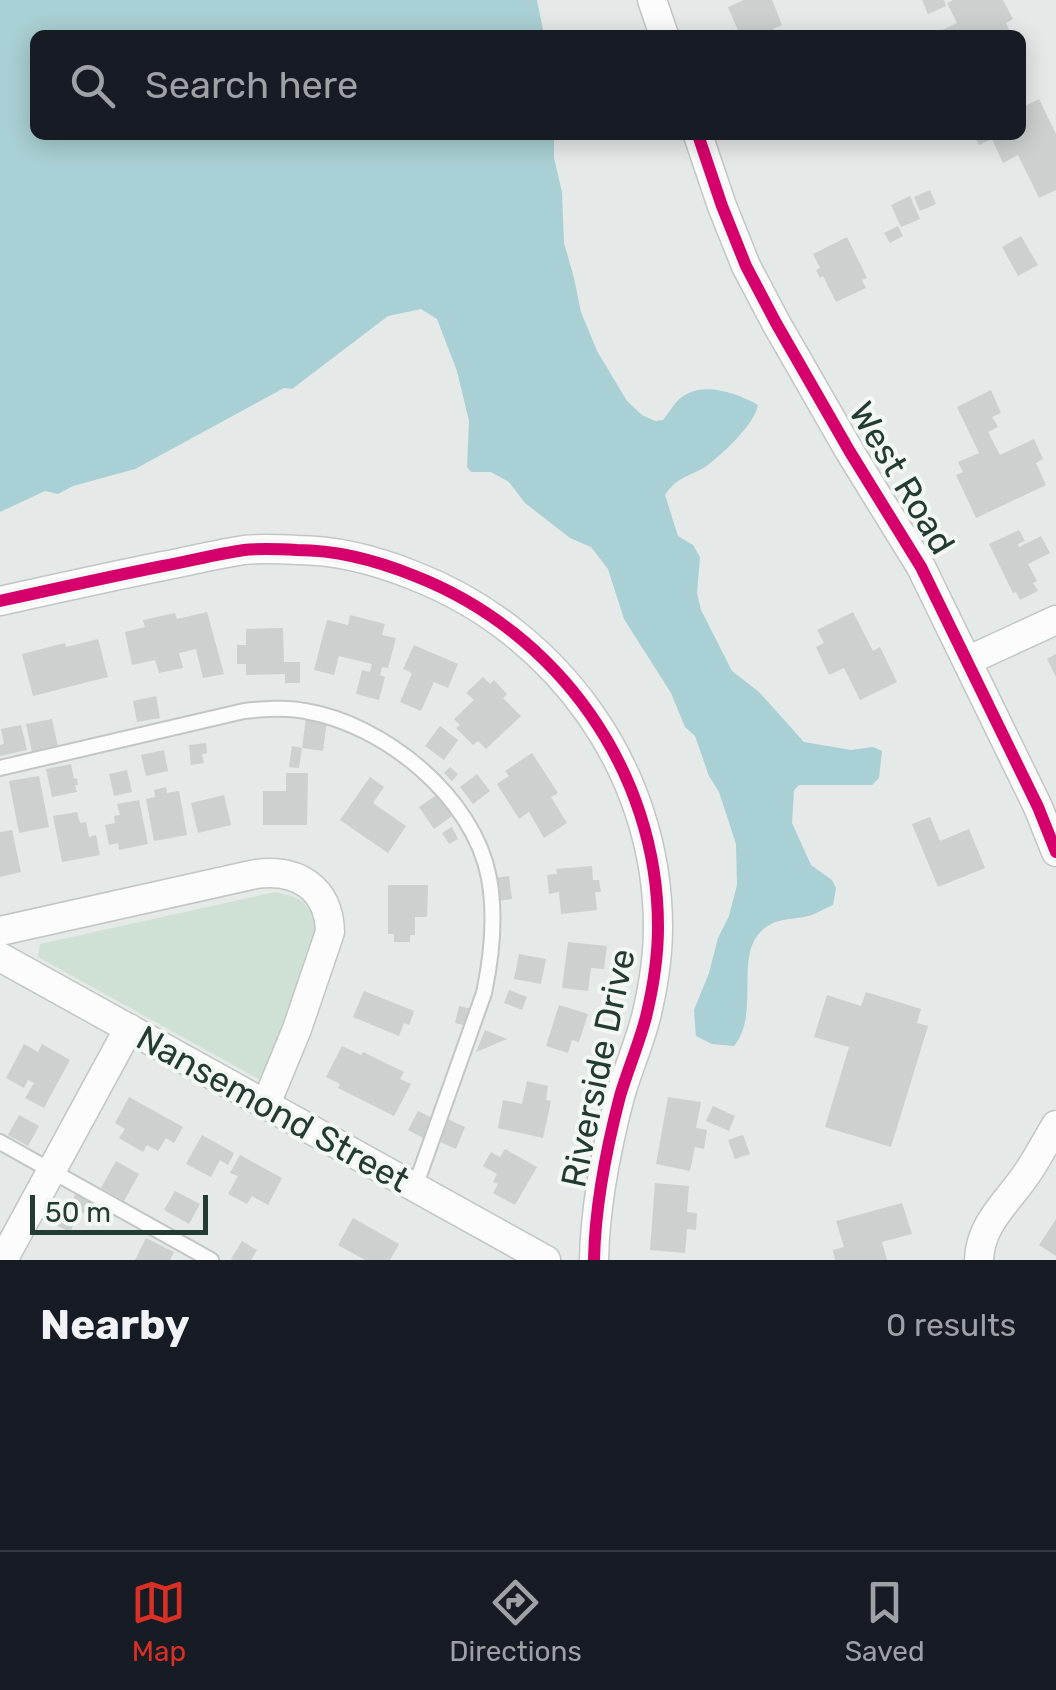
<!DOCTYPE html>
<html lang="en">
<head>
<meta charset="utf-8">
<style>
  body { margin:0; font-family:Rubik,sans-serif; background:#20242c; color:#f1f3f6 }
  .scale { position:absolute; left:30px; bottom:25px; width:178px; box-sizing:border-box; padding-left:10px; border:5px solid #243b34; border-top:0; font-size:28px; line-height:35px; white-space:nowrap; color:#243b34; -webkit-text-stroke:8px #f3f8f5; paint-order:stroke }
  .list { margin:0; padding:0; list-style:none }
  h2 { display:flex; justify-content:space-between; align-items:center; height:130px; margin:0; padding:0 40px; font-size:42px }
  h2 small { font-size:32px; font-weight:400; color:#9ea1a6 }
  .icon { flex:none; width:55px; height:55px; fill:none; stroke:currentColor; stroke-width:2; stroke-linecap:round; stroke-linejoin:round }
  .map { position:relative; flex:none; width:1056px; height:1260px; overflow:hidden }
  .search { position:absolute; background:#171b24; box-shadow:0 5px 25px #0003; left:30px; right:30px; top:30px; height:110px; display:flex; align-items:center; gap:25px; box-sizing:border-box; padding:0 35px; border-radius:15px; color:#9ea1a6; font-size:38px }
  .sheet { height:290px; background:#171b24 }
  nav { display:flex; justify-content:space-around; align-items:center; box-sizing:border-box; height:140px; border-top:2px solid #363941; background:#171b24; font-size:28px; color:#9ea1a6 }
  nav a { display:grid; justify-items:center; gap:5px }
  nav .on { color:#d93025 }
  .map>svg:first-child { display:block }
</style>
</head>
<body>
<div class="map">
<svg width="1056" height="1260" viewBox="0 0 1056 1260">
  <rect width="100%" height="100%" fill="#e5e9e7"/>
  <!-- green -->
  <path fill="#cfe1d4" d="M275,892C307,898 312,906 317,937L262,1081L38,957L40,944Z"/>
  <!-- water -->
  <path fill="#a9d0d4" d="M0,0H537L544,35H35V135H554V158L562,192L564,243L574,278L581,312L597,351L627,401L642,415L655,421L663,420C670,412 675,400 685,395C707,382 738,394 758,405C755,424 721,456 705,467C687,478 678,476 665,495L678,536L693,545L700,557L697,593L701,610L732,671L759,692L804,742L851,750L873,747L882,751L879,778L872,785H799L794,790L792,823L811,865L832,880L836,888L833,905C826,908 819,912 812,915C800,919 784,918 773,923C727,945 764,1009 734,1046L712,1044L696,1036L694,1010L709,973L718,938L729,916L737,885L736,844L719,792L709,776L695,736L685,727L671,693L624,619L608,569L591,547L570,538L525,503L509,482L491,472H471L467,467L469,421L457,371L437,319L421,309L388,316L292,389L284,388L135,469L73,486L58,494L45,491L0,512Z"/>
  <!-- building -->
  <g fill="#ccd0ce">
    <path d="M744,0H772L782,25L773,29L775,35H740L728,7Z"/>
    <path d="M922,0H944L946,6L928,14Z"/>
    <path d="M953,0H1003L1013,19L1006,23L1010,32L1004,35H990L989,32L984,35H932L957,23L947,3Z"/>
    <path d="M1039,99L1056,134V190L1039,198L1018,155L1003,163L992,139L979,145L974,135H1021V108Z"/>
    <path d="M930,190L936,204L920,211L914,197Z"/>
    <path d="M910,196L920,219L901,227L891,205Z"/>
    <path d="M898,226L903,236L890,243L884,233Z"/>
    <path d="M1021,236L1038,265L1018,276L1002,247Z"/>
    <path d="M847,237L867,278L862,280L866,288L836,302L823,276L820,278L816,270L820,268L813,254Z"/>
    <path d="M991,390L1001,413L992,417L998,427L988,432L1000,455L1034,439L1043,459L1036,463L1046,485L976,518L956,475L963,472L958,462L979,453L957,407Z"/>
    <path d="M1019,530L1025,541L1018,544L1019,547L1041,536L1050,553L1028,564L1037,581L1033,583L1038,591L1020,600L1016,592L1013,593L989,544Z"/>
    <path d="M207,612L224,674L203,678L196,649L179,653L183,668L159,673L155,660L132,665L125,632L145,627L143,620L175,613L177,619Z"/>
    <path d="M853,612L873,651L880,647L897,682L860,700L844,668L829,675L816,647L824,643L817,630Z"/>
    <path d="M350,615L385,624L382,635L396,638L388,668L382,667L380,675L385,677L379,700L356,694L362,670L370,672L372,664L339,656L334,675L314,670L327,620L348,625Z"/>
    <path d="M283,628L284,662H300V683H285V674L246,675V664H237V645H246V629Z"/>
    <path d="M98,639L108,677L33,696L22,654L65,643L66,647Z"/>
    <path d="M414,645L458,664L448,688L434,682L421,711L400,702L412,673L403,669Z"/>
    <path d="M1056,654V677L1047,659Z"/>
    <path d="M483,677L490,684L494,680L507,694L503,698L521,716L486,749L478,741L473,745L456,728L460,725L454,719L474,700L466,693Z"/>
    <path d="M156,696L160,718L137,722L133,701Z"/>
    <path d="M306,718L327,721L323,751L302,748Z"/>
    <path d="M52,719L58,747L32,752L26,724Z"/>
    <path d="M21,725L27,750L0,756V745L4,744L1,729Z"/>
    <path d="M440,726L458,740L444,760L425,746Z"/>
    <path d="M206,743L207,753L202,754L204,763L191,765L189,745Z"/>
    <path d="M292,746L302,748L299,768L289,767Z"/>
    <path d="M164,750L168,771L146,776L141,755Z"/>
    <path d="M532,753L558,793L551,797L567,823L544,838L529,812L519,819L497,784L509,776L505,771Z"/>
    <path d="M71,764L74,779L77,778L78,785H75L77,792L52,797L46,769Z"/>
    <path d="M450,767L458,774L452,781L444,773Z"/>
    <path d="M127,770L132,792L114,796L109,774Z"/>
    <path d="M286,773H308L307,825H263V791H286Z"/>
    <path d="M477,774L490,791L473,804L460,787Z"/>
    <path d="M39,776L49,827L19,833L9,781Z"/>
    <path d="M370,777L384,787L373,803L406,826L388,853L340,820Z"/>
    <path d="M166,787L167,793L179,791L187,835L154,841L146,799L155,797L154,790Z"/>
    <path d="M438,794L452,816L434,829L419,807Z"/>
    <path d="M224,795L231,825L198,833L191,803Z"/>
    <path d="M139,800L148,844L119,850L118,843L109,845L105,825L115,823L114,816L120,815L117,804Z"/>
    <path d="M77,812L80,823L86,822L89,837L96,835L100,855L62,862L53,816Z"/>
    <path d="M930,817L940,841L969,829L985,868L938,887L912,824Z"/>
    <path d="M452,827L458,839L449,844L442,833Z"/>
    <path d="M12,830L21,872L0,877V832Z"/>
    <path d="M592,866L593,880H599L601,892H595L597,910L561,914L559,892L549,894L547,875L557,874L556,869Z"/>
    <path d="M509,876L512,899L497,901L494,878Z"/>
    <path d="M388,885H428L427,917H415V935H410V942H394V934H388Z"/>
    <path d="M568,942L607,946L604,969L591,968L588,991L562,988Z"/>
    <path d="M519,954L546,959L541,984L514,979Z"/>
    <path d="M509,990L527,997L522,1010L504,1003Z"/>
    <path d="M364,991L414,1011L409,1025L404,1023L399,1036L353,1017Z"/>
    <path d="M866,992L921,1009L917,1023L928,1026L891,1147L825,1127L849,1047L814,1037L827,995L861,1006Z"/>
    <path d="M559,1005L588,1014L579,1042L572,1040L568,1053L546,1046Z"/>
    <path d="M459,1006L472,1009L468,1026L455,1023Z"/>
    <path d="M485,1030L507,1039L476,1052Z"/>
    <path d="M24,1044L38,1052L42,1044L70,1060L44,1108L25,1098L34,1083L28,1080L24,1088L6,1078Z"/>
    <path d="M342,1046L361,1055L363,1052L404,1072L400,1079L411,1084L394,1116L338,1088L340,1084L326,1077Z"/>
    <path d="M527,1081L548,1086L546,1100L551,1101L543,1138L498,1128L503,1100L522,1104Z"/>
    <path d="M129,1097L183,1127L174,1143L166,1138L158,1151L147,1145L143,1152L119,1138L125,1129L115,1123Z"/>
    <path d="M668,1097L701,1102L696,1128L707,1130L704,1149L695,1147L690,1171L656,1164Z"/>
    <path d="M713,1106L735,1116L729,1131L706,1121Z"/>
    <path d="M418,1111L434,1119L423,1138L408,1130Z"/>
    <path d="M19,1115L39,1126L28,1146L8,1135Z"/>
    <path d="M445,1118L465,1127L456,1149L436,1140Z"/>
    <path d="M202,1135L234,1153L228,1165L220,1160L211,1177L186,1164Z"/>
    <path d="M743,1135L750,1154L735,1159L728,1140Z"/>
    <path d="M505,1149L537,1167L515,1205L493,1193L498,1184L493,1182L497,1174L483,1166L491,1152L500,1157Z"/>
    <path d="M240,1155L282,1178L268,1205L252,1196L247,1204L228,1194L238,1176L230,1173Z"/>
    <path d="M116,1161L139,1174L124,1201L101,1188Z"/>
    <path d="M655,1183L689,1186L687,1212L697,1213L696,1230L687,1229L685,1253L650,1250Z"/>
    <path d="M79,1187L103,1207L97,1219L81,1212L70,1232L50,1222L60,1202L69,1207Z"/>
    <path d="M175,1191L200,1204L189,1224L164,1210Z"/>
    <path d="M902,1203L912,1234L882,1242L887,1260H835L833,1250L844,1247L836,1221Z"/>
    <path d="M353,1218L399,1244L390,1260H365L338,1245Z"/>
    <path d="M1056,1219V1256L1039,1245Z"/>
    <path d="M146,1238L174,1252L170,1260H135Z"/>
    <path d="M242,1241L257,1250L251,1260H233L231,1259Z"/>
  </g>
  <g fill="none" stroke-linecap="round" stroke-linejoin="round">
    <defs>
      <g id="lane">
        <path d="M0,768L244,711C264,709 285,707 305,711C384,724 474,797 489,878C496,916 492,955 484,993L415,1187"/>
        <path d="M0,1142L211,1260"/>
      </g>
      <g id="street">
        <path d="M652,0L664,35"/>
        <path d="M698,135L722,206L746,266L776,323L850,452L921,567L1038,807L1056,852"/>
        <path d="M0,601C54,589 108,577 163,566C190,561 217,554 244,550C261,548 280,549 297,550C337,550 378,561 415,576C558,632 658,771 658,927C658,957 653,988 646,1017C639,1044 628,1069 620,1096C606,1150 595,1204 594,1260"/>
        <path d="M967,661L1056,620"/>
        <path d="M0,931L256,874C298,868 329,889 330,932L297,1029L266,1104"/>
        <path d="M0,957L546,1260"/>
        <path d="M3,1260L129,1028"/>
        <path d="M979,1260C980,1223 1009,1201 1028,1172C1038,1157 1047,1140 1056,1125"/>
      </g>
    </defs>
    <!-- lane casing -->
    <use href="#lane" stroke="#c2c6c4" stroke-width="18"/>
    <!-- street casing -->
    <use href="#street" stroke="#c2c6c4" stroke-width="31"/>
    <!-- lane -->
    <use href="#lane" stroke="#fbfcfb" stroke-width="14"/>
    <!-- street -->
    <use href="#street" stroke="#fbfcfb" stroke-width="28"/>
    <defs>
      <g id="cycleway">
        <path d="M698,135L722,206L746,266L776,323L850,452L921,567L1038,807L1056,852"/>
        <path d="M0,601C54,589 108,577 163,566C190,561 217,554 244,550C261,548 280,549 297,550C337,550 378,561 415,576C558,632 658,771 658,927C658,957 653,988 646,1017C639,1044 628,1069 620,1096C606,1150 595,1204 594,1260"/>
      </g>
    </defs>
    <!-- cycleway casing -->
    <use href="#cycleway" stroke="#f3f8f5" stroke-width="19"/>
    <!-- cycleway -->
    <use href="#cycleway" stroke="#d6006c" stroke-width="12"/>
  </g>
  <g text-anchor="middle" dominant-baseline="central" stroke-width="8" stroke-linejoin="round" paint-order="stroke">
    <!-- street labels -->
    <g font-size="35" fill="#243b34" stroke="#f3f8f5">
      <text transform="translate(902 478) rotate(59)">West Road</text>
      <text transform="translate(598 1068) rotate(-78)">Riverside Drive</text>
      <text transform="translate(273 1109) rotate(29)">Nansemond Street</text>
    </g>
  </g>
</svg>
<div class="scale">50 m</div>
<div class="search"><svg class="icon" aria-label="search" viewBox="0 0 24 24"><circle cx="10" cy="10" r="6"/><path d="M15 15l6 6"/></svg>Search here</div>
</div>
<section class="sheet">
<h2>Nearby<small>0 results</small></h2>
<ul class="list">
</ul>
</section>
<nav>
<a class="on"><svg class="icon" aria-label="map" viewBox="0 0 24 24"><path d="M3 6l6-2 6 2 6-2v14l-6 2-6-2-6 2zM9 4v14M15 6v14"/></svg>Map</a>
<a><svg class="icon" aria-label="directions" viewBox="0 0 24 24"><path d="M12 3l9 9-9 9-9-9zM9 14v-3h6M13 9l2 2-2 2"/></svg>Directions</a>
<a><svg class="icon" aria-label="saved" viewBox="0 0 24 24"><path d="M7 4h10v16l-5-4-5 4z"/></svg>Saved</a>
</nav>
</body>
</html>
